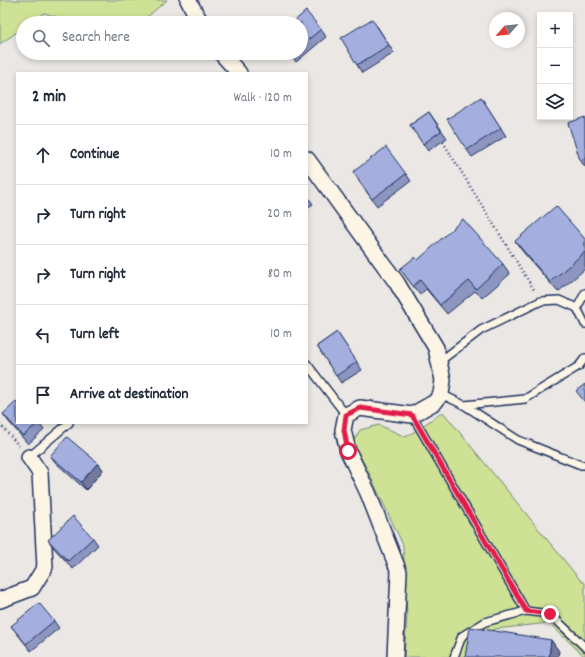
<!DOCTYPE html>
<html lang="en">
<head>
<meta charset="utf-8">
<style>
  body { margin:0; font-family:Dekko,sans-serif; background:#f6f6f7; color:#1f2937 }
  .controls { position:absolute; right:12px; top:12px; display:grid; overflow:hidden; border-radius:0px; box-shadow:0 2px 6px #0003 }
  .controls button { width:36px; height:36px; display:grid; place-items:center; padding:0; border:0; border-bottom:1px solid #e0e1e3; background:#fff; color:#1f2937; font:20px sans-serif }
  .compass { position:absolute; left:489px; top:12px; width:36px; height:36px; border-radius:50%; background:#fff; box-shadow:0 2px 6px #0003; rotate:243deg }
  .stop { position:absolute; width:12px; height:12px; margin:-9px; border:3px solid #e11d48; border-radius:50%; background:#fff }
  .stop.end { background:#e11d48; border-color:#fff; box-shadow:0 1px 4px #0008 }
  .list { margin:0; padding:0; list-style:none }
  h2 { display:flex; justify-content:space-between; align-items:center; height:52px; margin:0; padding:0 16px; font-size:17px }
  h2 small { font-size:13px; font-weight:400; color:#747a83 }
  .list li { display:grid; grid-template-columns:26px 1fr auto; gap:12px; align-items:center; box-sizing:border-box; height:60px; padding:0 16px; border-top:1px solid #e0e1e3 }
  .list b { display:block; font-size:15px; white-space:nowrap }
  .list em { font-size:13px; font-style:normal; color:#747a83 }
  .icon { flex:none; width:22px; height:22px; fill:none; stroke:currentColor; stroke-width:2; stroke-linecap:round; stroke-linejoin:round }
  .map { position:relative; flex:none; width:585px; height:657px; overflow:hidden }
  .search { position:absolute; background:#fff; box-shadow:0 2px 6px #0003; left:16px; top:16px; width:292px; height:44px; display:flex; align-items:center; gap:10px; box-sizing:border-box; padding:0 14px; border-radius:22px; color:#747a83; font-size:15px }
  .panel { position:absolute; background:#fff; box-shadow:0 2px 6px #0003; left:16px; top:72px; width:292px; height:352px; border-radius:0px }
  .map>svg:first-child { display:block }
</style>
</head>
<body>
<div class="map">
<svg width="585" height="657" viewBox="0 0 585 657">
  <rect width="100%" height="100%" fill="#eae7e4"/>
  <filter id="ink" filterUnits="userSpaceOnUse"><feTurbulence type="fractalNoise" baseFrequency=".025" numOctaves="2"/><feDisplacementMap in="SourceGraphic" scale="8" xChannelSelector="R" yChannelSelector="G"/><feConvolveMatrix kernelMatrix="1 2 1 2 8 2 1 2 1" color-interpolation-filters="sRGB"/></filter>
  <g filter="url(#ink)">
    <!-- green -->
    <g fill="#cee195" stroke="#74887a">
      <path d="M0,0H167L140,23H76L44,13L30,23H23V28L0,44Z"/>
      <path d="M443,412L581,581L585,583V657L549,623L495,629L471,643L464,657H404L407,616L403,545L367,469L353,442L360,430L379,425L406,437Z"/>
    </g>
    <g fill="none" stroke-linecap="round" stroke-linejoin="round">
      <defs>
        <g id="service">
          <path d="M585,293L577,308L585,324"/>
          <path d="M439,362L481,330L541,301L559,300L577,308"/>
          <path d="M307,364L346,415"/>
          <path d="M441,394L464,405L525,399L579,366L585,358"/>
          <path d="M464,405L518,440L581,465H585"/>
          <path d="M412,415L526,611"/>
          <path d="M29,457L69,423"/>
          <path d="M454,657L462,636L485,622L526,611L550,614L585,647"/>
        </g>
        <g id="minor">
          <path d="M188,0L201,23"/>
          <path d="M221,53L239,73"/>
          <path d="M307,159L397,283L436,348L443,380L441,394L435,402L412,415L360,408L346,415L343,430L348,451L368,493L399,572L395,657"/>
          <path d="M0,600L32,588L45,567L40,473L29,457"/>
        </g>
      </defs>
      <!-- service casing -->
      <use href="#service" stroke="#1b2f5e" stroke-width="10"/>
      <!-- minor casing -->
      <use href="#minor" stroke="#1b2f5e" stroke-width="18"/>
      <!-- path -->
      <g stroke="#1b2f5e" stroke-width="2.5" stroke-dasharray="1 3" stroke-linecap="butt">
        <path d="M443,142L534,290"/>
        <path d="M0,424L19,446"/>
      </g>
      <!-- service -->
      <use href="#service" stroke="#fcf5e5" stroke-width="7"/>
      <!-- minor -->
      <use href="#minor" stroke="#fcf5e5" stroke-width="15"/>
    </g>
    <!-- wall -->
    <g fill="#8d96c0" stroke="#1b2f5e">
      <path d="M301,23L321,29L326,37L296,62L289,53H301Z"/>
      <path d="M377,26L394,53L362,73L357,65Z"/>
      <path d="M481,97L506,136L472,157L467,150Z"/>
      <path d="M429,112L447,138L428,151L410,125Z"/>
      <path d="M585,117V167L580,160Z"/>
      <path d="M406,174L411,181L377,206L358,180Z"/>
      <path d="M307,196L313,204L307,208Z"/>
      <path d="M585,239V269L558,292L523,252L515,241Z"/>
      <path d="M418,260L503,264L510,274L482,298L475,291L447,314L426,289L420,295L400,269Z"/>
      <path d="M337,332L362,370L341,383L317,346Z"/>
      <path d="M3,414L17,423H39L44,430L28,444L8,421Z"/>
      <path d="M50,456L98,463L103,470L86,490L56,463Z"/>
      <path d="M93,538L98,545L73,569L53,547L48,540Z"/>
      <path d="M54,621L59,628L31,651L11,626Z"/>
    </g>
    <!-- shaded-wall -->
    <g fill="#737a9c" stroke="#1b2f5e">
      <path d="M98,463L103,470L86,490L81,482Z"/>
      <path d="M551,640L559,651L558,657H549Z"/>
    </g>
    <!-- building -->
    <g fill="#a4afdf" stroke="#1b2f5e">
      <path d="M306,11L321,29L301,46V23H292Z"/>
      <path d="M372,19L389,45L357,65L341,38Z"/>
      <path d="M481,97L501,128L467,150L447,119Z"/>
      <path d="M429,112L441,131L423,144L410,125Z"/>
      <path d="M585,117V158L580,160L568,123Z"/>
      <path d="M386,147L406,174L372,199L353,172Z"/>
      <path d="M556,206L585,239V252L550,282L515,241Z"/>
      <path d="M463,219L503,264L476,289L469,281L440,305L420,280L413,286L400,269L415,257L418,260Z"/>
      <path d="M337,332L357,362L336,376L317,346Z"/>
      <path d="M585,384V402L576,391Z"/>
      <path d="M17,401V423H38L23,436L3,414Z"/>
      <path d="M67,437L98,463L81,482L50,456Z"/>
      <path d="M73,516L93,538L68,561L48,540Z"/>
      <path d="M39,603L54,621L26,644L11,626Z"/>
      <path d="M470,627L551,640L549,657H465Z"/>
    </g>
  </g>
  <g fill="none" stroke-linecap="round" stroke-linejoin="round" filter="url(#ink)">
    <!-- route -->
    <path stroke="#e11d48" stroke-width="5" d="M348,451L344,430L346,415L360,408L412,415L526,611L550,614"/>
  </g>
</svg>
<div class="controls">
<button>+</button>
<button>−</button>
<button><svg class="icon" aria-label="layers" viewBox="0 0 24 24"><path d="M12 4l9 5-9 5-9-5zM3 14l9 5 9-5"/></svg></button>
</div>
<svg class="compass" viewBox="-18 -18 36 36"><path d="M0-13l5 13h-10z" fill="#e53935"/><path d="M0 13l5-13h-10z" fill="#747a83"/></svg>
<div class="stop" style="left:348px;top:451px"></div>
<div class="stop end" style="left:550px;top:614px"></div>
<div class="search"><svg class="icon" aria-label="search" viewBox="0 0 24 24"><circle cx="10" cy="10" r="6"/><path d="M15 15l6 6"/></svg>Search here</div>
<section class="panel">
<h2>2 min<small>Walk · 120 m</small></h2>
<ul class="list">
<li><svg class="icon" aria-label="ahead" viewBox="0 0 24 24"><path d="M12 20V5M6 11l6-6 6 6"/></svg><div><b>Continue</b></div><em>10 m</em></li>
<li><svg class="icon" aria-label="right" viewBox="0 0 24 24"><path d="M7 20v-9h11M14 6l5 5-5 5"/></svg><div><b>Turn right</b></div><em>20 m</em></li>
<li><svg class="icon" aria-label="right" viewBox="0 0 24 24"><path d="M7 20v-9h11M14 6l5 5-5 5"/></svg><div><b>Turn right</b></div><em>80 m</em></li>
<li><svg class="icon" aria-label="left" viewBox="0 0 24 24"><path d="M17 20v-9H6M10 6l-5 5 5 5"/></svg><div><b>Turn left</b></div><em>10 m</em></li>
<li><svg class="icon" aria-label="arrive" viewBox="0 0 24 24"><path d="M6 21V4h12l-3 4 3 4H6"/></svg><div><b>Arrive at destination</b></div></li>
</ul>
</section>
</div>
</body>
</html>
